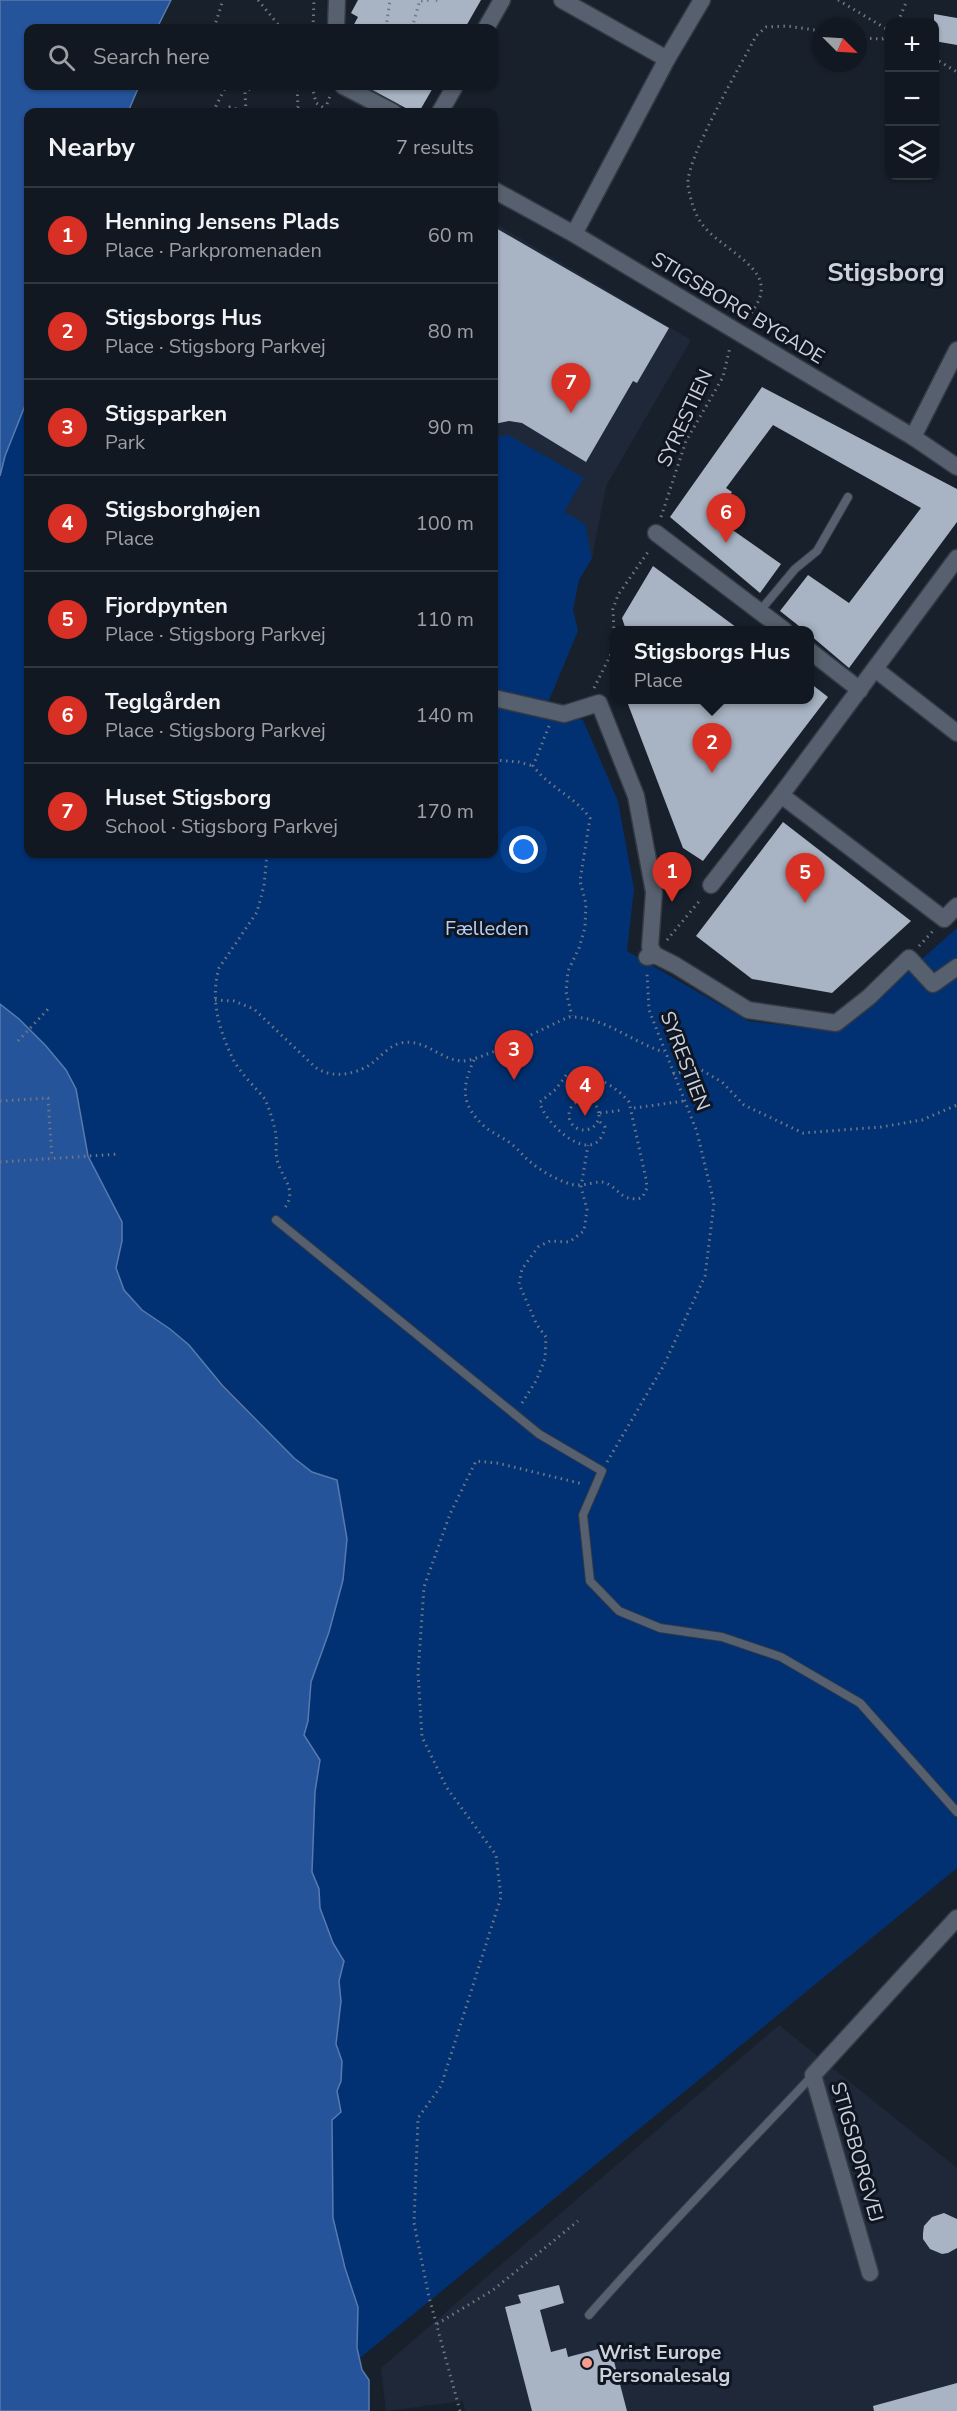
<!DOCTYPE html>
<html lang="en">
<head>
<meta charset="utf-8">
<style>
  body { margin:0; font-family:"Nunito Sans",sans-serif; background:#1f252e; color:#f1f3f6 }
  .controls { position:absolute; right:18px; top:18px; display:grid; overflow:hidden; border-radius:12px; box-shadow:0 2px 4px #0004 }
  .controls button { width:54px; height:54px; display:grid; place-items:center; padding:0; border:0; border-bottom:2px solid #31373f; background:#121821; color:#f1f3f6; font:30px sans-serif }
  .compass { position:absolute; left:813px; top:18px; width:54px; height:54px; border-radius:50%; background:#121821; box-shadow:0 2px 4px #0004; rotate:114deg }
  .you { position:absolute; left:524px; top:850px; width:21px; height:21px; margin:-15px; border:4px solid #fff; border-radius:50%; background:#1a73e8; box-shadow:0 0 0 9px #1a73e833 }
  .badge { display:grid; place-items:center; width:39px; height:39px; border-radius:50%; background:#d93025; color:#fff; font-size:20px; font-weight:700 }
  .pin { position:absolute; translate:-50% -50px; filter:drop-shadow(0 2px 3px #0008) }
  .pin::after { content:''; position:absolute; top:32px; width:21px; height:18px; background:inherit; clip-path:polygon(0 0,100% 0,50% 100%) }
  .popup { position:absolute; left:610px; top:626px; width:204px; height:78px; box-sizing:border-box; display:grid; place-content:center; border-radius:12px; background:#121821; filter:drop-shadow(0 2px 4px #0005); font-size:20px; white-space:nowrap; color:#9ca0a5 }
  .popup b { font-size:22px; color:#f1f3f6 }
  .popup::after { content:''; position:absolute; left:50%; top:100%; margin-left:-12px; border:12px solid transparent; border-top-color:#121821 }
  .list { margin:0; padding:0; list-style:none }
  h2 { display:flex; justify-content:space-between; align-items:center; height:78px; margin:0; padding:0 24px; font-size:26px }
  h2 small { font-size:20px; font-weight:400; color:#9ca0a5 }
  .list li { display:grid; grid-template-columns:39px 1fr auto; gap:18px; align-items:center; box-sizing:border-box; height:96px; padding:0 24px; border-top:2px solid #31373f }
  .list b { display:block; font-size:22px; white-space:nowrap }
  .list p { margin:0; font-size:20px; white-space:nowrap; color:#9ca0a5 }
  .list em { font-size:20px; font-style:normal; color:#9ca0a5 }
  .icon { flex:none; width:33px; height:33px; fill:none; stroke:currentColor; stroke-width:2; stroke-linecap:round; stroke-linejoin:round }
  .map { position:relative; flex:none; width:957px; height:2411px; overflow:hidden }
  .search { position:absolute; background:#121821; box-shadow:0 2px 4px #0004; left:24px; top:24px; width:474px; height:66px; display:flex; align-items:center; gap:15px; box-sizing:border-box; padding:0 21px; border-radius:12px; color:#9ca0a5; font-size:22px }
  .panel { position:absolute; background:#121821; box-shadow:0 2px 4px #0004; left:24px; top:108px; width:474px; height:750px; border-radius:12px }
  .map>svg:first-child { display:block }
</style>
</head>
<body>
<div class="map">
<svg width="957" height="2411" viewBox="0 0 957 2411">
  <rect width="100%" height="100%" fill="#18202c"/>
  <!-- built -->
  <g fill="#1e2839">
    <path d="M494,223L691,340L606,486L592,558L579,580L573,610L578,631L494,696Z"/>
    <path d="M779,2025L957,2168V2411H465L463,2401L386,2411L381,2368Z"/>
  </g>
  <!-- green -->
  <path fill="#013173" d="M28,398V854H494V438L508,435L584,478L564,512L585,524L592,558L579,580L573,610L578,631L547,705L583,720L618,801L634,889L627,951L748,1021L839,1032L957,928V1868L360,2358L357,2348L358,2307L345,2268L333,2218L332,2120L341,2112L337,2091L341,2081L342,2061L336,2044L341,2001L339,1981L344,1961L333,1943L320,1908L319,1889L312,1872L315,1792L320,1760L304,1735L308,1721L311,1682L329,1632L343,1580L344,1521L337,1480L312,1472L294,1458L170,1329L142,1310L124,1290L116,1268L122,1222L88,1156L80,1107L46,1046L19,1019L0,1004V476L5,456Z"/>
  <!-- water -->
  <g fill="#26549b" stroke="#587aae" stroke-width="1.5">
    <path d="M0,0H171L157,28H28V86H139L128,112H28V398L5,456L0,476Z"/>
    <path d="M0,1004L19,1019L46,1046L66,1070L76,1089L88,1156L122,1222V1241L116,1268L124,1290L142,1310L170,1329L189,1345L222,1385L294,1458L312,1472L337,1480L347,1539L343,1580L329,1632L311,1682L308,1721L304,1735L320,1760L315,1792L312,1872L319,1889L320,1908L333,1943L344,1961L339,1981L341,2001L336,2044L342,2061L341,2081L337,2091L341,2112L332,2120L333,2218L345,2268L358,2307L357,2348L362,2370L369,2380V2411H0Z"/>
  </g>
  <!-- building -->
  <g fill="#a8b3c3">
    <path d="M358,0H481L465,28H352L358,17L351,13Z"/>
    <path d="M934,14L957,18V45L934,41Z"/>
    <path d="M365,86H434L419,112H413Z"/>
    <path d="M494,227L669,328L637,383L633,381L586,462L522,423L509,421L494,424Z"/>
    <path d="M762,387L957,489V522L849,668L810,635V630H804L780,611L808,575L849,603L921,508L773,425L726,488L732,492L714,517L781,564L760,593L670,517Z"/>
    <path d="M653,566L740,630H626L622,618Z"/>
    <path d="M810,683L828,697L703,861L683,848L626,699H810Z"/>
    <path d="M783,822L911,921L832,993L752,979L696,936Z"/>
    <path d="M944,2213L957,2219V2248L948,2253L942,2254L930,2249L923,2239V2233L924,2226L932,2217Z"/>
    <path d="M559,2285L564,2303L540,2310L551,2352L566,2348L568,2357L610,2346L627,2411H532L505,2307L521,2303L518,2295Z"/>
    <path d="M957,2383V2411H874L873,2406Z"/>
  </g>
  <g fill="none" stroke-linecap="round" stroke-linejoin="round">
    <defs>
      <g id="lane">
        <path d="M759,612L795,569L817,551L848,497"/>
        <path d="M276,1220L539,1434L602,1471L583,1515L590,1581L619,1611L660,1628L722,1637L781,1657L860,1703L957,1812"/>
        <path d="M589,2315C661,2233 738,2155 813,2075"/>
      </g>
      <g id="street">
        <path d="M562,0L667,59"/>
        <path d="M336,28L337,0"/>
        <path d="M486,28L502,0"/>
        <path d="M343,86L393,112"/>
        <path d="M440,112L455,86"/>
        <path d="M494,190L574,234L913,437L957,467"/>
        <path d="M574,234L667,59L702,0"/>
        <path d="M913,437L957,350"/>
        <path d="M656,533L784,630"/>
        <path d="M810,651L860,690"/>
        <path d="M875,669L957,733"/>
        <path d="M494,698L564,714L599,703L636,796L654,892L650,947L655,955"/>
        <path d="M781,795L944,919L957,906"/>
        <path d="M711,885L781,795L957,558"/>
        <path d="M647,957L655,955L675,965L748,1010L836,1023L869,997L909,958L933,984L957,967"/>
        <path d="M870,2273L813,2075L957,1918"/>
      </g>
    </defs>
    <!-- lane casing -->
    <use href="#lane" stroke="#343944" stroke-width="10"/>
    <!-- street casing -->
    <use href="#street" stroke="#343944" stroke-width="19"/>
    <!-- path -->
    <g stroke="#707781" stroke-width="3" stroke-dasharray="1.5 4.5" stroke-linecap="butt">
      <path d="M258,0L281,28"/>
      <path d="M436,0L439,1"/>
      <path d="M838,0L890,31"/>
      <path d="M421,1L430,0"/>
      <path d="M898,22L907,0"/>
      <path d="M214,28L223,0"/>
      <path d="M313,28L314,0"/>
      <path d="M386,28L390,0"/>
      <path d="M412,28L420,0"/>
      <path d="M858,38L882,39L890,36"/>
      <path d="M934,58L957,72"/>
      <path d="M312,86L316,103L330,112"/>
      <path d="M297,89L308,87"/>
      <path d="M327,104L330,96"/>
      <path d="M213,112L226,86"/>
      <path d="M218,112L229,107L249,112"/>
      <path d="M246,112L245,92L255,86"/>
      <path d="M286,112L298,107L297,86"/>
      <path d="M748,318C754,308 763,298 761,285C758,262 716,244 702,224C694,213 690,198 688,185C685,160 742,63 756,36L766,27L787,26L822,31"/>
      <path d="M661,517L686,441L723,377L730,347"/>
      <path d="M614,634L613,609L618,595L650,549"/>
      <path d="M594,688L614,648"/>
      <path d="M549,726L533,766C550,788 574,796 590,818L580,881L586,904L585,927L579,948L568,971L566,992L572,1016"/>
      <path d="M494,760L519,762L533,766"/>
      <path d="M267,854L264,886L257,912L219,968C210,1000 219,1030 233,1059C240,1073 255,1087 265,1099C270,1111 274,1123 276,1135C277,1143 275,1151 277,1159C280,1177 300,1190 283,1210"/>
      <path d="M667,940L701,899"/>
      <path d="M919,946L933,931"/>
      <path d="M215,1000L234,1001L254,1009L315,1067C331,1079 355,1075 371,1064C380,1057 390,1045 401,1043C425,1038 440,1060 462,1061C481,1061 548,1026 569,1017C604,1016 631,1042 664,1052"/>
      <path d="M18,1041L50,1007"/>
      <path d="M474,1060C462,1086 460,1104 484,1126C493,1134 505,1138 514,1146C519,1150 522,1155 527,1159C539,1170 555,1179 570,1184C585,1188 597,1179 606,1183C621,1190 621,1202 642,1198L647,1188L646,1179L629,1102C612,1082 593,1075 567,1074L556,1089L540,1102C542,1121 595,1172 605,1127L599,1121"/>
      <path d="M673,1074L698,1068L722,1082L744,1105L803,1133L881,1127L922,1120L957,1105"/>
      <circle cx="584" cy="1115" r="15"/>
      <path d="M0,1101L48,1098L52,1158"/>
      <path d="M634,1108L684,1101"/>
      <path d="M600,1113L623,1110"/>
      <path d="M0,1162L119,1154"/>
      <path d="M522,1403L536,1381L545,1359L546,1337L537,1325L519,1284L522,1269L538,1247L550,1241L569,1242L584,1231L587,1209L581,1187L588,1145"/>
      <path d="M607,1462L664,1365L705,1276L714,1203L697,1132L649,1010L647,973"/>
      <path d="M437,2324L493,2290L578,2221"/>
      <path d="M460,2411L429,2297L414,2223L418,2118L441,2086L501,1897L496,1855L447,1788L422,1737L418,1673L424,1587L450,1514L476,1461L497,1463L583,1484"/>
    </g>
    <!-- lane -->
    <use href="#lane" stroke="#56606e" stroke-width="8"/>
    <!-- street -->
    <use href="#street" stroke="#56606e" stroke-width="16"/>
  </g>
  <!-- markers -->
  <circle fill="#f59d8e" stroke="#0f1622" stroke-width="2" cx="587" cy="2363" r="6"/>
  <g text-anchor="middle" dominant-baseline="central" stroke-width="6" stroke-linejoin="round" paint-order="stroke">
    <!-- street labels -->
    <g font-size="20" fill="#cdd2da" stroke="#0f1622">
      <text transform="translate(738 308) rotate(31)">STIGSBORG BYGADE</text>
      <text transform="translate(685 418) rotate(-65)">SYRESTIEN</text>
      <text transform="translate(685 1061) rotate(69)">SYRESTIEN</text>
      <text transform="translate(857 2152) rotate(74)">STIGSBORGVEJ</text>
    </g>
    <!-- park labels -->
    <g font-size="20" fill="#b6d0f8" stroke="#0f1622">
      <text x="487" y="928">Fælleden</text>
    </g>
    <!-- poi labels -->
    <g font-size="20" font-weight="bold" fill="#cdd2da" stroke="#0f1622" text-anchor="start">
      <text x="599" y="2352">Wrist Europe<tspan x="599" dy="23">Personalesalg</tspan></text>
    </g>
    <!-- district labels -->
    <g font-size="26" font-weight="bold" fill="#cdd2da" stroke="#0f1622">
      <text x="886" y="272">Stigsborg</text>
    </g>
  </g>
</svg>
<div class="controls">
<button>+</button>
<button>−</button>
<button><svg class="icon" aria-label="layers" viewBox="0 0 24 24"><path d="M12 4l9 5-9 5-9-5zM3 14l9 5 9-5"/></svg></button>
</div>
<svg class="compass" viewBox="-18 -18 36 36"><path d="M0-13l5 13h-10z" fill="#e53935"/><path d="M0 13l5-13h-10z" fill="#9ca0a5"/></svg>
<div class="you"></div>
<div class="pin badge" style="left:672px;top:902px">1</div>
<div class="pin badge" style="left:712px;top:773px">2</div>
<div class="popup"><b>Stigsborgs Hus</b>Place</div>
<div class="pin badge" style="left:514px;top:1080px">3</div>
<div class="pin badge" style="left:585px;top:1116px">4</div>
<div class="pin badge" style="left:805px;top:903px">5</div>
<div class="pin badge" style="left:726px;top:543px">6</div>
<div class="pin badge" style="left:571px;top:413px">7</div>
<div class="search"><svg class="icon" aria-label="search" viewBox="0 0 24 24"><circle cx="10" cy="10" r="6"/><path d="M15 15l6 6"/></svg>Search here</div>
<section class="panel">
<h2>Nearby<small>7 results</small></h2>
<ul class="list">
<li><span class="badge">1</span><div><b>Henning Jensens Plads</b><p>Place · Parkpromenaden</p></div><em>60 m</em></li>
<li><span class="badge">2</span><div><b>Stigsborgs Hus</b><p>Place · Stigsborg Parkvej</p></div><em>80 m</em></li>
<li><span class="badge">3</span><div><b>Stigsparken</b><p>Park</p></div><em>90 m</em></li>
<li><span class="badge">4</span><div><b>Stigsborghøjen</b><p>Place</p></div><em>100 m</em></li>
<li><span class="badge">5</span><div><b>Fjordpynten</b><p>Place · Stigsborg Parkvej</p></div><em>110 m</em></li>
<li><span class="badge">6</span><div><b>Teglgården</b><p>Place · Stigsborg Parkvej</p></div><em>140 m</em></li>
<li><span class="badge">7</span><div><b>Huset Stigsborg</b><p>School · Stigsborg Parkvej</p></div><em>170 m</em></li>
</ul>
</section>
</div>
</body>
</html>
